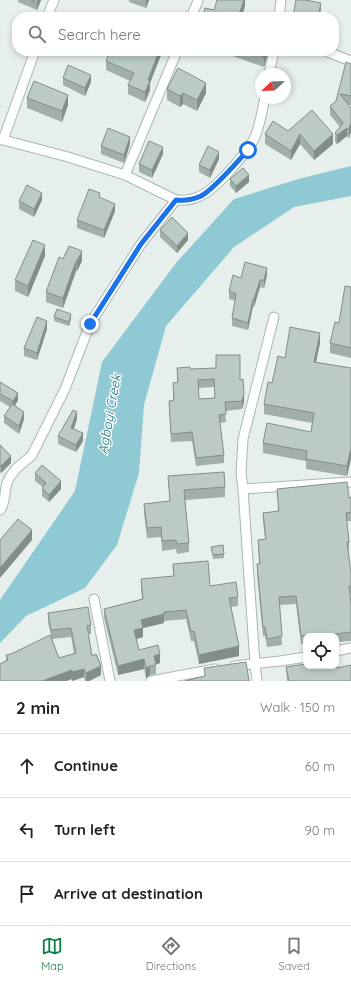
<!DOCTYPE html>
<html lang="en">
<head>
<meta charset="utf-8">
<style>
  body { margin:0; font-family:Quicksand,sans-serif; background:#f6f6f6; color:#222 }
  .controls { position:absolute; right:12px; bottom:12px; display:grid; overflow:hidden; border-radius:8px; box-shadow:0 2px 6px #0003 }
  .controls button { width:36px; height:36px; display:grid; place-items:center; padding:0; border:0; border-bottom:1px solid #e0e0e0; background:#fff; color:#222; font:20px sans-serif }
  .compass { position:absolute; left:255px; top:68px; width:36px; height:36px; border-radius:50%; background:#fff; box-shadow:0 2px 6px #0003; rotate:247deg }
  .stop { position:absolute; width:12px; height:12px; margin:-9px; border:3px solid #1a73e8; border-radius:50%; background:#fff }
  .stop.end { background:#1a73e8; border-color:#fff; box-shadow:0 1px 4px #0008 }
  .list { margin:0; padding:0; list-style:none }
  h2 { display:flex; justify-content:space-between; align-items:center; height:52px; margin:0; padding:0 16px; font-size:17px }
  h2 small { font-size:13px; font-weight:400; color:#767676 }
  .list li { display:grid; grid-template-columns:26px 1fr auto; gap:12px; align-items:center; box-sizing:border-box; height:64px; padding:0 16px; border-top:1px solid #e0e0e0 }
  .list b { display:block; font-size:15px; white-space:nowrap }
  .list em { font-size:13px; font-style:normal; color:#767676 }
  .icon { flex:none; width:22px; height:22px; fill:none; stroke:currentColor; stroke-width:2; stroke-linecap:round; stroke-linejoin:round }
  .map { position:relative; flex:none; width:351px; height:681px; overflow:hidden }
  .search { position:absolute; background:#fff; box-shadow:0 2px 6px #0003; left:12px; right:12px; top:12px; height:44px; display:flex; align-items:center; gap:10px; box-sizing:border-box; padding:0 14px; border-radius:16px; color:#767676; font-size:15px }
  .sheet { height:244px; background:#fff }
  nav { display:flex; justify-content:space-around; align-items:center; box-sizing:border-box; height:56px; border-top:1px solid #e0e0e0; background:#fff; font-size:11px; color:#767676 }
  nav a { display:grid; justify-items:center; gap:2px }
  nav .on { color:#0b8043 }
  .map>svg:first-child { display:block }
</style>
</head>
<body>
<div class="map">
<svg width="351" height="681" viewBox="0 0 351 681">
  <rect width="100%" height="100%" fill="#e6efeb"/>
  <!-- water -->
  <path fill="#8ec9d4" d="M351,166V196L294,207L234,247L166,326L144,405L139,473L117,545L85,588L26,616L0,643V600L75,491L102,362L176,263L234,199L302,178Z"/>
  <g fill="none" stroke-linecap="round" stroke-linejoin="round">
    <defs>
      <g id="street">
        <path d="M47,17L54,0"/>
        <path d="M191,17L198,1"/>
        <path d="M279,17L281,0"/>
        <path d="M325,51L351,61"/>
        <path d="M269,74L274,51"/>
        <path d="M0,139L68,157L125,175L176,200"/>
        <path d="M3,140L35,51"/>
        <path d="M125,175L177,51"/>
        <path d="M243,489L351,482"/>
        <path d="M0,510C6,503 4,492 7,483C12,469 23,464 32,455L65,389L90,324L141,244L176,200C185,201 192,200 200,196C215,190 248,152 255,137C260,125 262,111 265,98"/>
        <path d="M94,599L110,681"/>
        <path d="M336,651L351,648"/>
        <path d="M234,666L280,661L306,657"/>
        <path d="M151,681L215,669"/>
        <path d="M257,681L255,664L243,489L241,473L243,439L274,317"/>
      </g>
    </defs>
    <!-- street casing -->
    <use href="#street" stroke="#a8b8b2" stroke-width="11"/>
    <!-- street -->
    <use href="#street" stroke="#fff" stroke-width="9"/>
  </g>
  <!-- wall -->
  <g fill="#a1aea9" fill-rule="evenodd">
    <path d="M18,0H41L37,10L18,2Z"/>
    <path d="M129,0H149L146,8L129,2Z"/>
    <path d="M97,51H161V55L150,83V90L145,102L128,94V85L130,81L106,70V61L109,55Z"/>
    <path d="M218,51H268V52L264,67Z"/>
    <path d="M351,64V105H348L351,108V133L350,134L349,139L347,136L337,144L335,142V133L340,127L330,115V106L336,101Z"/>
    <path d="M63,78L91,82L85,96L63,85Z"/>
    <path d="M167,89L206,93L197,111L183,104L180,107L167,100Z"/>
    <path d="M27,98L68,105L62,122L27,108Z"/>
    <path d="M288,131L333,144L314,160L300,144L291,160L265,144V134Z"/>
    <path d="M130,144L124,163L101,154V146Z"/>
    <path d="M163,154L152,178L139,172V164Z"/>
    <path d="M219,159L210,178L199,172V165Z"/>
    <path d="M230,179L249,182L236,193L230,186Z"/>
    <path d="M100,198L115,211L104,238L77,228V220Z"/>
    <path d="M42,200L34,217L19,209V201Z"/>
    <path d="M160,230L188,240L177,253L160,237Z"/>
    <path d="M45,256L28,297L15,291V280Z"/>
    <path d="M63,259L82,261L77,271H76L63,308L46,302V292Z"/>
    <path d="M267,275L264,288L260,287L254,307L253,306L248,330L232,326V318L235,301L229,299V291L241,278Z"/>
    <path d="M351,287V358L330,353V343L339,323Z"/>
    <path d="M54,317L71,318L69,326L54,321Z"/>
    <path d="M47,329L37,360L24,356V348Z"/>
    <path d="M320,343L316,362L351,368V458L347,476L306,469V461L263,453V443L311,432L312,423L264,414V404L285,358Z"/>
    <path d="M177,368L190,369L240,380L244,402L242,409L225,411L226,422L220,423L224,455V463L196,466L192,441L171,442L169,401H173V383L177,382ZM214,387L215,398L199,399L198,388Z"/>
    <path d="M0,382L18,400L15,406L24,419L19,434L4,423V416L10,407L0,401Z"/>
    <path d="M77,419L74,429L83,441L76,452L58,444V436Z"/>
    <path d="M0,445L11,463L1,473L0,472Z"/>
    <path d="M35,473L61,489L49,502L42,496V488L43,487L35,481Z"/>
    <path d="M168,476L225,487V497L185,500L189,543V552L177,554L176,549L162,551L161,537L147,538L144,513V504L170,501Z"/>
    <path d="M277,489L349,498L351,497V521H347L349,542V551H348L351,573V594H350L351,604V641L336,642V636H306V644H301L296,604L279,605L282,645L267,647L265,636H263L257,573V564H259L258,540L265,539L263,521V513L278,511Z"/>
    <path d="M211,547L224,554V558L213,559Z"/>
    <path d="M173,564L210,586L238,597V606L231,607L239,656L199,664L194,641H191L186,619L164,621V623L143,628V637L136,639L139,650L160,663L156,664V674L150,675L146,678L144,669L118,675L104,618V609L142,599L141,588V579L173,576Z"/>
    <path d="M48,613L91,625V634H88L92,656L101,675L89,681H85L84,677L72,681V679L6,661V655L11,654L51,636L48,622ZM71,637L74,653L59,658L52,639Z"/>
    <path d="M306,666L337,668L351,681H287L286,667Z"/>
  </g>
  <!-- shaded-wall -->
  <g fill="#838d89">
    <path d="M38,0H41L37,10V3Z"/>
    <path d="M146,0H149L146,8Z"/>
    <path d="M244,0H245V6L242,17H238Z"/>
    <path d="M321,3V10L319,17H318Z"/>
    <path d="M159,51H161V55L150,83V90L145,102V92L148,80Z"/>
    <path d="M266,51H268V52L264,67V57Z"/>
    <path d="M91,75V82L85,96V88Z"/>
    <path d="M206,83V93L197,111V100Z"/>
    <path d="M183,93V104L180,107V96Z"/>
    <path d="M68,95V105L62,122V111Z"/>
    <path d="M351,124V133L350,134L349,139V130L350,125Z"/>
    <path d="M347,128V136L337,144V135Z"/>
    <path d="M300,134V144L291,160V151Z"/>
    <path d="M333,134V144L314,160V151Z"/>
    <path d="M130,137V144L124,163V155Z"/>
    <path d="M163,147V154L152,178V170Z"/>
    <path d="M219,152V159L210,178V170Z"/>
    <path d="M249,175V182L236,193V186Z"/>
    <path d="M42,193V200L34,217V209Z"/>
    <path d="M115,204V211L104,238V230Z"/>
    <path d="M188,233V240L177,253V246Z"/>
    <path d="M45,245V256L28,297V286Z"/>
    <path d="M82,251V261L77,271V261Z"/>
    <path d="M76,261V271L63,308V298Z"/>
    <path d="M267,268V275L264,288V280Z"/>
    <path d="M260,280V287L254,307V299Z"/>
    <path d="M253,299V306L248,330V323Z"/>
    <path d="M71,314V318L69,326V322Z"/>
    <path d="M47,321V329L37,360V353Z"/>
    <path d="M320,333V343L314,372V362Z"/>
    <path d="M18,393V400L13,409V401Z"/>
    <path d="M244,393V402L242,409V401Z"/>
    <path d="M24,412V419L19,434V426Z"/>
    <path d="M77,412V419L71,436V428Z"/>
    <path d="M83,433V441L76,452V445Z"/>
    <path d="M351,448V458L347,476V466Z"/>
    <path d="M11,456V463L1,473V466Z"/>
    <path d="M61,481V489L49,502V495Z"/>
    <path d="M32,530V540L0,578V568Z"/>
    <path d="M164,614V623L143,628V637L134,640V630L141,620Z"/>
    <path d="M239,646V656L199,664V655Z"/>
    <path d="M160,654V663L154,665V656Z"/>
    <path d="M144,659V669L118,675V666Z"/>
    <path d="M101,666V675L89,681H86V673Z"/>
    <path d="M150,666V675L146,678V668Z"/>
    <path d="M84,669V677L72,681V672Z"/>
    <path d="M72,670V679L67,681H42Z"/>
  </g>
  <!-- building -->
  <g fill="#bbcac4" stroke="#838d89" fill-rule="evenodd">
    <path d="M31,0H38L37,3Z"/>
    <path d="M217,0H244L238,17H203L205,8L214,10Z"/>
    <path d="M296,0H305L321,3L318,17H297L293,16Z"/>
    <path d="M110,51H159L148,80L150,81L145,92L128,85L134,73L106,61Z"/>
    <path d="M247,51H266L264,57Z"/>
    <path d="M346,62L351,64V96L340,94L351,108V124L350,125L349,130L347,128L337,135L335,133L343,123L330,106L336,101Z"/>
    <path d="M68,65L91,75L85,88L63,78Z"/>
    <path d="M178,68L206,83L197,100L183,93L180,96L167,89Z"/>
    <path d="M34,81L68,95L62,111L27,98Z"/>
    <path d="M312,110L333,134L314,151L300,134L291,151L265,134L273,121L288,131Z"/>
    <path d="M108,128L130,137L124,155L101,146Z"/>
    <path d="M149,141L163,147L152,170L139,164Z"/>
    <path d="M208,146L219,152L210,170L199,165Z"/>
    <path d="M243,168L249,175L236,186L230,179Z"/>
    <path d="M27,185L42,193L34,209L19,201Z"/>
    <path d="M89,189L100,193L99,197L115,204L104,230L77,220Z"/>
    <path d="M172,217L188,233L177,246L160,230Z"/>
    <path d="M33,240L45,245L28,286L15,280Z"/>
    <path d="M69,246L82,251L77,261H76L63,298L46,292L59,257L63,259Z"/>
    <path d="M245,262L267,268L264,280H260L254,299H253L248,323L232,318L236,294L229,291L233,275L241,278Z"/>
    <path d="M345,286L351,287V348L330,343L335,322L339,323Z"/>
    <path d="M57,309L71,314L69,322L54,317Z"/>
    <path d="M37,317L47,321L37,353L24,348Z"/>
    <path d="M290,327L320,333L314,362L351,368V448L347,466L306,459L307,451L263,443L267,423L311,432L314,413L264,404L268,382L272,383L278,356L285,358Z"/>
    <path d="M216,355H240V380L243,379L244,393L242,401L225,402L226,414L219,415L224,455L196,458L192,432L171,434L169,401L174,400L173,383L178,382L177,368L190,367V369L216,368ZM214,379L215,398L199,399L198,380Z"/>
    <path d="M0,382L18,393L13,401L0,394Z"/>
    <path d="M12,404L24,412L19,426L4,416Z"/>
    <path d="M73,410L77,412L71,428L83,433L76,445L58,436Z"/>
    <path d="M0,445L11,456L1,466L0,465Z"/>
    <path d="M42,465L61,481L49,495L42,488L46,483L35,473Z"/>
    <path d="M224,472L225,487L184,490L189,543L177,544L176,540L162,541L161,527L147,528L144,504L170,501L168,476Z"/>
    <path d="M347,482L349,498L351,497V512L346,513L349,542H347L351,573V586H349L351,604V632L335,634V636H315V635L301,636L296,596L279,597L282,636L267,639L265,627H263L257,564H260L258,540L266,539L263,513L279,511L277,489Z"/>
    <path d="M18,519L32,530L0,568V540Z"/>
    <path d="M223,545L224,554L213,555L211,547Z"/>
    <path d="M208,561L210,586L236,582L238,597L229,598L239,646L199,655L194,631L191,632L186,610L164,612V614L141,620L143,628L134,630L139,650L158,645L160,654L154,656L156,665L150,666L146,668L144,659L118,666L104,609L143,599L141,579L174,576L173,564Z"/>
    <path d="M88,607L91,625L87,626L92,656L96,654L101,666L86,673L84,669L72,672V670L42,681H0V664L8,660L6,655L11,654L50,635L59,658L76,653L71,628L51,630L48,613Z"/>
    <path d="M246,662L249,681H185L205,676L204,668Z"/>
    <path d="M336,662L337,668L351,665V681H289L286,667L306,664V666H336Z"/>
  </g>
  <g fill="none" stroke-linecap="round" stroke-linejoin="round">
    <!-- route -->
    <path stroke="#1a73e8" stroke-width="5" d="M90,324L141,244L176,200C185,201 192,200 201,196C214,189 237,162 248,150"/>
  </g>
  <g text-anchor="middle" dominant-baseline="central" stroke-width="3" stroke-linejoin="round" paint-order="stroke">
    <!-- water labels -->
    <g font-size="13" font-style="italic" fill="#1c6f80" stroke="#f7fbf9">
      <text transform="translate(109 414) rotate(-80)">Agboyi Creek</text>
    </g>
  </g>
</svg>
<div class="controls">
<button><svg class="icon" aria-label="locate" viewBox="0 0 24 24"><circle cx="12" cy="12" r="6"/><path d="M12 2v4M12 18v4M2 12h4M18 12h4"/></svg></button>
</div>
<svg class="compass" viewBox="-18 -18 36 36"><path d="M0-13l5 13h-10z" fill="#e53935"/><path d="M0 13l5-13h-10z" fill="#767676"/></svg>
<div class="stop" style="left:248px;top:150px"></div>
<div class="stop end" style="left:90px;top:324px"></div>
<div class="search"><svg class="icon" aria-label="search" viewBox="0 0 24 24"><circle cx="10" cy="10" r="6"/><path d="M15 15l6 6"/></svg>Search here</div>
</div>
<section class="sheet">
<h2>2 min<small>Walk · 150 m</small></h2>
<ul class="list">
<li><svg class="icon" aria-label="ahead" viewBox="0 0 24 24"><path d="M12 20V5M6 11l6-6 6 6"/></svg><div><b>Continue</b></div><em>60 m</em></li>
<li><svg class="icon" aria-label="left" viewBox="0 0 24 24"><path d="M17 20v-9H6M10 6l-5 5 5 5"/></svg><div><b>Turn left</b></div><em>90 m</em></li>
<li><svg class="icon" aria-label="arrive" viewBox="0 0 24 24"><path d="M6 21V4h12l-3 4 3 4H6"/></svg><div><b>Arrive at destination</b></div></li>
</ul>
</section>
<nav>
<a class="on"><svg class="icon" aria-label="map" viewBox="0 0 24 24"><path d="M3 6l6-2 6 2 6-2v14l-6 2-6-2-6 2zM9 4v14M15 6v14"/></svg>Map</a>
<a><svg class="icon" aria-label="directions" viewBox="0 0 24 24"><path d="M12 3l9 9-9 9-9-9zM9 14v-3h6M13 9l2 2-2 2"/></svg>Directions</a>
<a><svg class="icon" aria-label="saved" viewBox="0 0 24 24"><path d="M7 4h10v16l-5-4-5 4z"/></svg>Saved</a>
</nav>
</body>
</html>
